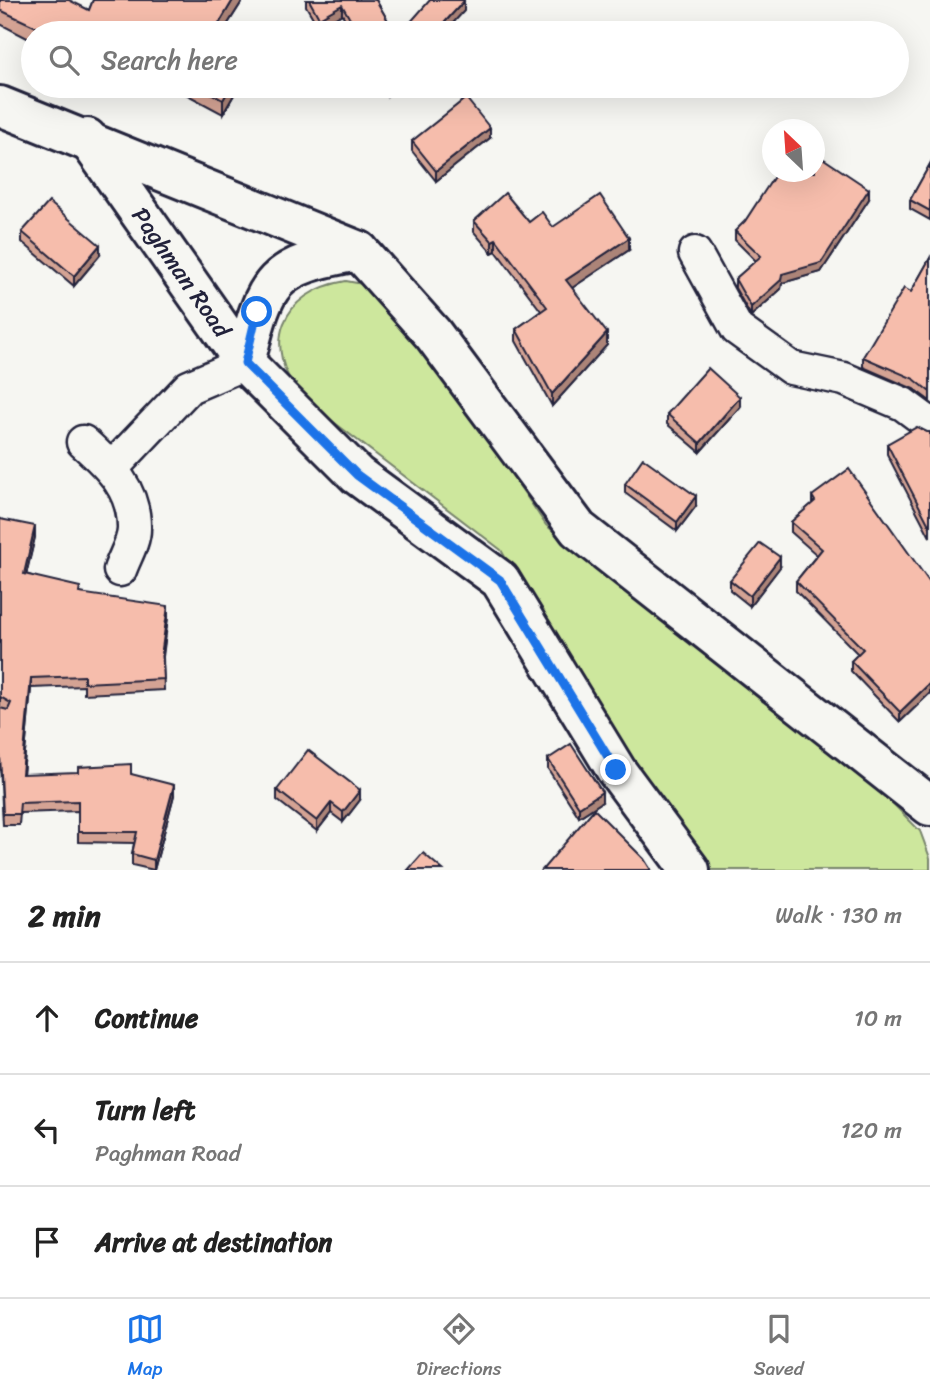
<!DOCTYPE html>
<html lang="en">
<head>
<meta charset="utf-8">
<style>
  body { margin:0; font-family:Sriracha,sans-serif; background:#f2f2f2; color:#222 }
  .compass { position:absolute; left:762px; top:119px; width:63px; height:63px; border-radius:50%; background:#fff; box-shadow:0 7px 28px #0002; rotate:335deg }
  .stop { position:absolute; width:21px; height:21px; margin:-16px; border:5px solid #1a73e8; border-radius:50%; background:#fff }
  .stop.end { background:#1a73e8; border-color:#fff; box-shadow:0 2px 7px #0008 }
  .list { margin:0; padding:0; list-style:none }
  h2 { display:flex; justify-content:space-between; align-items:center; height:91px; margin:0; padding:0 28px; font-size:30px }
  h2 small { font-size:23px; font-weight:400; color:#767676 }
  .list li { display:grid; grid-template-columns:46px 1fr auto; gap:21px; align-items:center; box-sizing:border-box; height:112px; padding:0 28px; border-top:2px solid #e0e0e0 }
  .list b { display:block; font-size:26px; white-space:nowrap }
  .list p { margin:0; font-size:23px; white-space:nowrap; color:#767676 }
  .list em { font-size:23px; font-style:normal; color:#767676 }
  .icon { flex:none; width:38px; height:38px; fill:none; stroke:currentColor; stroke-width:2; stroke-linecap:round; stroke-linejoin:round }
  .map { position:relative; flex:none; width:930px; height:870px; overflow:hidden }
  .search { position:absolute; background:#fff; box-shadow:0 7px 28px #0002; left:21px; right:21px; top:21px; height:77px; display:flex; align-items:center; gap:18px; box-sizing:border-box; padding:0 24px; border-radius:38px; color:#767676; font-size:26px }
  .sheet { height:427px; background:#fff }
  nav { display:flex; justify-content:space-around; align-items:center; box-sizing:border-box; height:98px; border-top:2px solid #e0e0e0; background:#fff; font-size:19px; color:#767676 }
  nav a { display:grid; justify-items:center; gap:4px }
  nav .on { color:#1a73e8 }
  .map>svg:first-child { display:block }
</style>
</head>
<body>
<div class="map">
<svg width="930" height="870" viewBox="0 0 930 870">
  <rect width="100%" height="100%" fill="#f6f6f2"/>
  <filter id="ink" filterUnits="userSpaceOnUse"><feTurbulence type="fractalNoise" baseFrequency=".0143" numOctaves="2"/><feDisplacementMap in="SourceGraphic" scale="14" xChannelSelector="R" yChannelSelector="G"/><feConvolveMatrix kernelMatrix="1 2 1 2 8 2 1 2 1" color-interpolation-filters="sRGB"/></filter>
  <g filter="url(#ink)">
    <!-- park -->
    <path fill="#cde79d" stroke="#78846c" stroke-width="2" d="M346,281L368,285L403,314L546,525L633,598L843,753L920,831L930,858V870H707L623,761L501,550L301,397C261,345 280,292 346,281Z"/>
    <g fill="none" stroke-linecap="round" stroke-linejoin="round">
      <defs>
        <g id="street">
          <path d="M695,253L737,329L791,368L844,379L903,404L930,424"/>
          <path d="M83,442C110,466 135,490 134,529C134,542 124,558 120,570"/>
          <path d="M112,468L189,387L245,363"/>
        </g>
        <g id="secondary">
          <path d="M0,106L359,251L433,334L578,529L930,806"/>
          <path id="s1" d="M87,138L245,363L357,475L500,580L616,770L690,870"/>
          <path d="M245,363C265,279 271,266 359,251"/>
        </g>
      </defs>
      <!-- street casing -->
      <use href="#street" stroke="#22223b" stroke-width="37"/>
      <!-- secondary casing -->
      <use href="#secondary" stroke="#22223b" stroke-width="44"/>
      <!-- street -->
      <use href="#street" stroke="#f6f6f2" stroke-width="32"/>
      <!-- secondary -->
      <use href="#secondary" stroke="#f6f6f2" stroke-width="38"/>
    </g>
    <!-- wall -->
    <g fill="#d4a394" stroke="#22223b" stroke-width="2">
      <path d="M0,0L89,10L93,0H243L224,30L229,33H33V41L0,24Z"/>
      <path d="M306,0H376L395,33H353L342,14L319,28L306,6Z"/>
      <path d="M171,86H239L223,114Z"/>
      <path d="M382,86H397L387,96Z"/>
      <path d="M490,138L436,181L412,151V141Z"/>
      <path d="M930,164V220L910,209V200Z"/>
      <path d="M869,199L821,272L782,283L781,289L751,316L735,288V279L756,261L735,240V231Z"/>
      <path d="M474,221L529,222L553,227L629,250L572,288L607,345L552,406L516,341V329L541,311L496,251L492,253L474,232Z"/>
      <path d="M22,232L100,255L74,286L22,242Z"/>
      <path d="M930,258V401L914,389L863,367V357L911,292Z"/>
      <path d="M740,407L700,452L667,424V414Z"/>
      <path d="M927,432H930V537L887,454V444Z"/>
      <path d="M625,484L696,506L677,531L625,493Z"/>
      <path d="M812,496L930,583V693L900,722L851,671V661L858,654L796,591V581L817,555L791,532V522L812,504Z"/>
      <path d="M0,519L35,537L26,574L80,593L168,617L163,657L164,690L84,694V686L31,688L23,774H131L174,795L154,870L132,865V854L134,843L78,842V811L20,813L19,825H3L0,764Z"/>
      <path d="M780,567L750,606L730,590V580Z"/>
      <path d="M548,759L602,802L579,817L548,769Z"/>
      <path d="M277,790L360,800L343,822L331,813L317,831L277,800Z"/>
    </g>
    <!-- shaded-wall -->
    <g fill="#ac8478" stroke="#22223b" stroke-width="2">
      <path d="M233,0H243L222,33L217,27Z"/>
      <path d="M464,1V11L444,33H435Z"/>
      <path d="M342,5V14L319,28V18Z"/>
      <path d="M231,86H239L223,114V100Z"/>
      <path d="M387,86H397L387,96Z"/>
      <path d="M490,128V138L436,181V171Z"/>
      <path d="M869,189V199L821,272L782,283L781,289L751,316V307L782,274Z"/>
      <path d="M629,238V250L566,292V280Z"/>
      <path d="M496,239V251L492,253V241Z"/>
      <path d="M100,245V255L74,286V276Z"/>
      <path d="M607,333V345L552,406V394Z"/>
      <path d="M740,397V407L700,452V443Z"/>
      <path d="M696,496V506L677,531V522Z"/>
      <path d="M35,526V537L24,584V574Z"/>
      <path d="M780,557V567L750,606V596Z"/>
      <path d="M168,606V617L162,660V649Z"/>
      <path d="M31,678V688L22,785V774Z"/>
      <path d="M930,683V693L900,722V712Z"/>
      <path d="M174,785V795L154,870V860Z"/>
      <path d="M360,790V800L343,822V812Z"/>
      <path d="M602,792V802L579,817V807Z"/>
      <path d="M331,803V813L317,831V821Z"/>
    </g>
    <!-- building -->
    <g fill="#f6bdac" stroke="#22223b" stroke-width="2">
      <path d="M0,0H69L89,10L93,0H233L217,27L229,33H49L0,10Z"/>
      <path d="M309,0H376L395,33H358L342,5L319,18Z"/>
      <path d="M430,0H463L464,1L435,33H401Z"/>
      <path d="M198,86H231L223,100Z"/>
      <path d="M466,98L490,128L436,171L412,141Z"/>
      <path d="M815,153L869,189L821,263L782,274L781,280L751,307L735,279L761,256L735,231L745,221L777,172H815Z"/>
      <path d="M930,164V211L910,200Z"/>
      <path d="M505,193L529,222L542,212L553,227L600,195L629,238L566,280L607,333L552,394L516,329L547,307L496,239L492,241L474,221Z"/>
      <path d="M49,202L100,245L74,276L22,232Z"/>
      <path d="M930,258V392L914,379L863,357L904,288L911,292Z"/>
      <path d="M708,368L740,397L700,443L667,414Z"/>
      <path d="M917,427L927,432H930V527L887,444Z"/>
      <path d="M643,458L696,496L677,522L625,484Z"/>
      <path d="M849,469L930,583V683L900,712L851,661L863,649L796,581L822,549L791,522L815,501L812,496Z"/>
      <path d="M0,519L35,526L24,574L80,587L79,593L168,606L162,649L164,679L84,683V676L31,678L22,774L78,772V767L131,764V774L174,785L154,860L132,854L137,832H78V801L20,803L19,814H3L0,754V708L8,710L11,703L0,697Z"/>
      <path d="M760,543L780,557L750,596L730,580Z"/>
      <path d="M571,744L602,792L579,807L548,759Z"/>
      <path d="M308,750L360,790L343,812L331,803L317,821L277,790Z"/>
      <path d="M594,809L644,859L651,870H542Z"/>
      <path d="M423,853L443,870H408Z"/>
    </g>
  </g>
  <g fill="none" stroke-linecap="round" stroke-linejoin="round" filter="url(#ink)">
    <!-- route -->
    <path stroke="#1a73e8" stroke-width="9" d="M257,312L245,363L357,475L500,580L616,770"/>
  </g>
  <g text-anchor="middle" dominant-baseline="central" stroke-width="5" stroke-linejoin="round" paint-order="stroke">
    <!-- street labels -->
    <g font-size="24" fill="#22223b" stroke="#f6f6f2">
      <text stroke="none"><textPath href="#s1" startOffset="164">Paghman Road</textPath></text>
    </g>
  </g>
</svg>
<svg class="compass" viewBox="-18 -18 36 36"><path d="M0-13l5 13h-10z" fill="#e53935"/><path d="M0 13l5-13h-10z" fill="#767676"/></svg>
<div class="stop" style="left:257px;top:312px"></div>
<div class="stop end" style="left:616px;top:770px"></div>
<div class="search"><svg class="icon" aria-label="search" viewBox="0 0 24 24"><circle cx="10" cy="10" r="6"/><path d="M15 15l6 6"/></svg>Search here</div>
</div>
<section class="sheet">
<h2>2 min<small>Walk · 130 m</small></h2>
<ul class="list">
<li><svg class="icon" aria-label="ahead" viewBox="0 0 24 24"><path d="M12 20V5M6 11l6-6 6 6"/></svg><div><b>Continue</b></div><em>10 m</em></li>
<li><svg class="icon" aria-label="left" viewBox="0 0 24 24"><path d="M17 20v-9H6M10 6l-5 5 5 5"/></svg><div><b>Turn left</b><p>Paghman Road</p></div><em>120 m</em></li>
<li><svg class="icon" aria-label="arrive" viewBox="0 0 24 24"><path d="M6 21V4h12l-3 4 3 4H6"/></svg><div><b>Arrive at destination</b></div></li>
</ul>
</section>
<nav>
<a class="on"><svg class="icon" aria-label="map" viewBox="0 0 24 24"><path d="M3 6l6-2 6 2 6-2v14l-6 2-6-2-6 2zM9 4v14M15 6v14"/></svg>Map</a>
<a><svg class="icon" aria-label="directions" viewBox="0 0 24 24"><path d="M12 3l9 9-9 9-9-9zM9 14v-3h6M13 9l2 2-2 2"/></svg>Directions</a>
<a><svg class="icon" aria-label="saved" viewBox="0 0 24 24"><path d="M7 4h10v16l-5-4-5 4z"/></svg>Saved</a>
</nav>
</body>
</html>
